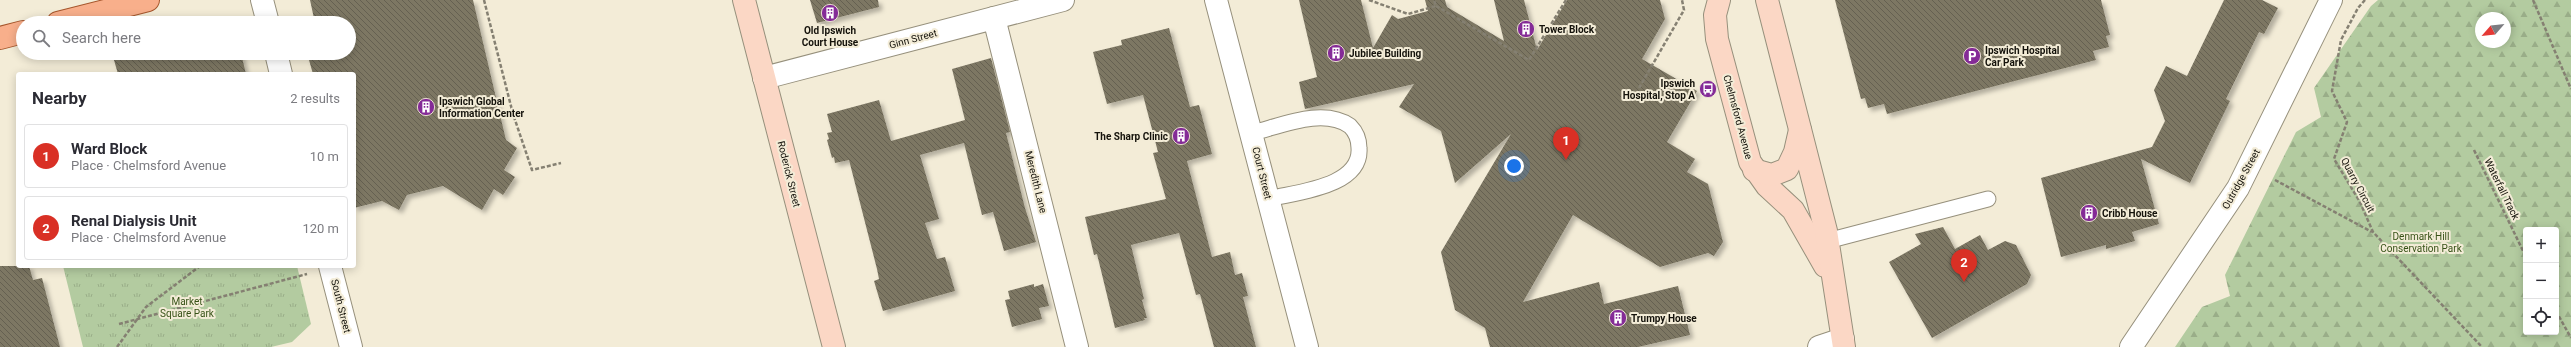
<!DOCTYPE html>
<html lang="en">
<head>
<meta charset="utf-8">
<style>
  body { margin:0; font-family:Roboto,sans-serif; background:#f2f2f3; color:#2b2b33 }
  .controls { position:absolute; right:12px; bottom:12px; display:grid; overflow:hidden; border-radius:4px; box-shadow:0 2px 10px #0003 }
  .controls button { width:36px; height:36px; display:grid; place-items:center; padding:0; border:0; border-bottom:1px solid #e1e1e2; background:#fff; color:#2b2b33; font:20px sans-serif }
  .compass { position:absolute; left:2475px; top:12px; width:36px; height:36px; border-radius:50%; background:#fff; box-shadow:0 2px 10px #0003; rotate:242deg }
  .you { position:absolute; left:1514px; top:166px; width:14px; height:14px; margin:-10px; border:3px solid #fff; border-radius:50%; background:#1a73e8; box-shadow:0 0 0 6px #1a73e833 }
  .badge { display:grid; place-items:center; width:26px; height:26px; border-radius:50%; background:#d93025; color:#fff; font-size:13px; font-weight:700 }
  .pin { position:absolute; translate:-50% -33px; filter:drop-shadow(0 1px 2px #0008) }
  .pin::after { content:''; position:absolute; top:21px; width:14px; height:12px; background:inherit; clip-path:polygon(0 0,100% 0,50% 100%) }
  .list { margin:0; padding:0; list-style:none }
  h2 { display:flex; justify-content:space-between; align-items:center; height:52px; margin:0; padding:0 16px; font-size:17px }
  h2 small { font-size:13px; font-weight:400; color:#7c7c81 }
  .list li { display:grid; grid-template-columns:26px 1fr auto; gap:12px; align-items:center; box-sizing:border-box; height:64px; margin:0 8px 8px; padding:0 8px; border:1px solid #e1e1e2; border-radius:4px }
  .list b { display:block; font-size:15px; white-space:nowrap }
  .list p { margin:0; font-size:13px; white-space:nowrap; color:#7c7c81 }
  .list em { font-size:13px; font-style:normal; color:#7c7c81 }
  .icon { flex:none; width:22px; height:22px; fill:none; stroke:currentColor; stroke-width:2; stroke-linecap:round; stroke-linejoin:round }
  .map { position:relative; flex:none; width:2571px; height:347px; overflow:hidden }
  .search { position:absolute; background:#fff; box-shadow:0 2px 10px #0003; left:16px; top:16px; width:340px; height:44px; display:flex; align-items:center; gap:10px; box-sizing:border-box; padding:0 14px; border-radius:22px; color:#7c7c81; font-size:15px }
  .panel { position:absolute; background:#fff; box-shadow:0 2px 10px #0003; left:16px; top:72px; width:340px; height:196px; border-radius:4px }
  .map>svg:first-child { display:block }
</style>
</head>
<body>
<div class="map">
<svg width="2571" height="347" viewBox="0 0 2571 347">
  <defs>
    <pattern id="grass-tufts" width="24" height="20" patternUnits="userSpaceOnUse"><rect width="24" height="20" fill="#b3cba0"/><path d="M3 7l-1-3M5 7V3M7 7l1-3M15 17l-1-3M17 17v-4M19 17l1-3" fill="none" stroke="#99ad88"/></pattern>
    <pattern id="forest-firs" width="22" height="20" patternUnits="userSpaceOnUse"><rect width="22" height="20" fill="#b3cba0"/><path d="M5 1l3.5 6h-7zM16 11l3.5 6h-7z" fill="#99ad88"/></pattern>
    <pattern id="building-back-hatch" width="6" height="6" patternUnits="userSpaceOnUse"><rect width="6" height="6" fill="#7d7764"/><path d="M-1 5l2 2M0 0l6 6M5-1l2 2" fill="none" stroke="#656051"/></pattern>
    <filter id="shadow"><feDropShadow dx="3.5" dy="3.5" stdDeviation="2" flood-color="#0004"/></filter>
  </defs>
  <rect width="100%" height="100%" fill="#f3ecd7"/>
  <!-- grass -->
  <path fill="url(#grass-tufts)" d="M63,266H297L311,324L292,342L271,347H83Z"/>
  <!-- forest -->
  <path fill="url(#forest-firs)" fill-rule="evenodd" d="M2378,0H2571V347H2175L2202,307L2230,296L2225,275L2296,132L2321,117L2314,88L2371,6ZM2481,18H2505V42H2481ZM2526,230H2556V332H2526Z"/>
  <!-- building -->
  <g fill="url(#building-back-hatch)" filter="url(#shadow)">
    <path d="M310,0H473L506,140L517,148L504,170L515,177L503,195L494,189L482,210L443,186L407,195L399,210L382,201L354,208V74H313L307,53H349V23H315Z"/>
    <path d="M810,0H878L879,7L817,23Z"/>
    <path d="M1299,0H1361L1373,48L1392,15L1398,19L1428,11L1425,0H1445L1447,7L1504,41L1494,0H1524L1537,50L1567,0H1660L1665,19L1642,59L1697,91L1667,142L1695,159L1687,172L1708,184L1723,242L1714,256L1708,253L1660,267L1573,215L1523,302L1599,282L1604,304L1678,286L1690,335L1638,347H1490L1485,328L1455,310L1441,252L1511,134L1455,183L1441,131L1399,107L1414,84L1305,109L1299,82L1317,77Z"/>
    <path d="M1835,0H2101L2110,35L2106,36L2109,47L2093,51L2096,60L1887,114L1884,104L1868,108L1865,98L1861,99Z"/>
    <path d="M2224,0H2262L2278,8L2264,34L2259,32L2226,99L2230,101L2190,183L2141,159L2159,224L2132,232L2135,241L2106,249V245L2061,257L2041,178L2152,147L2165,121L2154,90L2166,66L2187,76Z"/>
    <path d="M1169,28L1190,107L1199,105L1212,154L1187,161L1212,257L1230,252L1235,275L1242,273L1248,296L1243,297L1256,347H1214L1200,294L1196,295L1179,233L1131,245L1144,299L1142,300L1147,318H1144L1145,320L1115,328L1097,254L1094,255L1085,217L1166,199L1153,153L1158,152L1143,95L1107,104L1093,52L1122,45L1121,40Z"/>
    <path d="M112,53H241L246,74H118Z"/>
    <path d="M991,58L1010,132L1006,133L1025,208L1036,242L1004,251L993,212L982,215L964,143L920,155L939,219L925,223L937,259L945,257L955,291L883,311L874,281L879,279L877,269L849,160L835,163L834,157L832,158L827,140L829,139L827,133L832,132L827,114L879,100L891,141L965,120L952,69Z"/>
    <path d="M1943,227L1955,249L1980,235L1988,250L2005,241L2016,245L2031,275L2027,284L1932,338L1889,262L1921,244L1915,234Z"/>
    <path d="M0,266H29L33,280L42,278L60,347H0Z"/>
    <path d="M1034,284V287L1043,284L1049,306L1039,308L1042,319L1012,327L1005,300L1010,299L1008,291Z"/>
  </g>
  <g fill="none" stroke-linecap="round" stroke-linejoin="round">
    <defs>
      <g id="lane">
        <path d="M1252,133C1281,126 1323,107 1350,126C1356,132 1359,139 1359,148C1362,187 1296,192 1269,199"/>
        <path d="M1827,241L1988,199"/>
      </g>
      <g id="street">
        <path d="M262,0L268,23"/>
        <path d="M1216,0L1307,347"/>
        <path d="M994,18L1077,347"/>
        <path d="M276,53L281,74"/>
        <path d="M764,78L1063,0"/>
        <path d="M330,266L351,347"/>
        <path d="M1819,347L1843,339"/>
        <path d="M2131,347L2238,188L2331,0"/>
      </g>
      <g id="secondary">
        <path d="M744,0L834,347"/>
        <path d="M1719,0L1715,15L1717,39L1750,162L1767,186L1793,210L1825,266"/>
        <path d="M1767,0L1826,231L1844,347"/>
        <path d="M1754,170L1772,175L1787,169L1795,152L1800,130"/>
      </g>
      <g id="primary">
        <path d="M58,23L148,0"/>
        <path d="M0,38L23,32"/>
      </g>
    </defs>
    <!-- lane casing -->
    <use href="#lane" stroke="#96907c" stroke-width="17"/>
    <!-- street casing -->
    <use href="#street" stroke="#96907c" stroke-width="24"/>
    <!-- secondary casing -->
    <use href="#secondary" stroke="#96907c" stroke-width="24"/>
    <!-- primary casing -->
    <use href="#primary" stroke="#a5562c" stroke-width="24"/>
    <!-- path -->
    <g stroke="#858072" stroke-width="2.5" stroke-dasharray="4 2" stroke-linecap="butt">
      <path d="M484,0L513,114L532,170L561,163"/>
      <path d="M1369,0L1408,14L1436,6L1434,0"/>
      <path d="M2365,0L2358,8L2341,40L2332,91L2347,122L2334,159L2360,202L2373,232L2482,347"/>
      <path d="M2533,0L2571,89"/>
      <path d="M1436,6L1529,60L1566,0"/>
      <path d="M1639,88L1684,10L1682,0"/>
      <path d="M2474,150L2526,257"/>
      <path d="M2275,180L2372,232"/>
      <path d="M2556,311L2571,338"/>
      <path d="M119,324L307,274"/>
      <path d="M117,347L146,307L200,266"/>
    </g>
    <!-- lane -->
    <use href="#lane" stroke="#fff" stroke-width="15"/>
    <!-- street -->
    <use href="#street" stroke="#fff" stroke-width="22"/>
    <!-- secondary -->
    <use href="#secondary" stroke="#fbd7c5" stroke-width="22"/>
    <!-- primary -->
    <use href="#primary" stroke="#f8af8b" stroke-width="22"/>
  </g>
  <!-- icons -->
  <defs>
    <symbol id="building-disc" viewBox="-11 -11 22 22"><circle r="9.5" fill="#842b97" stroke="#f3ecd7"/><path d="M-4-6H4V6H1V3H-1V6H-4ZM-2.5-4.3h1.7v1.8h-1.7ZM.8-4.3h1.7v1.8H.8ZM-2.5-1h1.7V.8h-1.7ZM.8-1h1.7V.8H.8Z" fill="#fff"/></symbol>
    <symbol id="parking-disc" viewBox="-11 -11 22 22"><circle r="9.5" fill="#842b97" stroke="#f3ecd7"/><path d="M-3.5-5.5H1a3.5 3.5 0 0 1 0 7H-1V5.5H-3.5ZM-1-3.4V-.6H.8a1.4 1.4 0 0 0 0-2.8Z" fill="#fff"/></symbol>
    <symbol id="bus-disc" viewBox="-11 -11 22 22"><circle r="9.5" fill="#842b97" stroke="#f3ecd7"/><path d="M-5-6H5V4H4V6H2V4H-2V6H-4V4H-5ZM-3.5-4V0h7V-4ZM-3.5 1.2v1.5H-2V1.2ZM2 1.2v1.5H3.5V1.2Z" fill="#fff"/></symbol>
  </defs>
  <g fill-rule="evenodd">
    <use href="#building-disc" x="820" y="3" width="20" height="20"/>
    <use href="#building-disc" x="1516" y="19" width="20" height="20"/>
    <use href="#building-disc" x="1326" y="43" width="20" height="20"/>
    <use href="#parking-disc" x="1962" y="46" width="20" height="20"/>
    <use href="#bus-disc" x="1698" y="79" width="20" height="20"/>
    <use href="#building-disc" x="416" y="97" width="20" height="20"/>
    <use href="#building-disc" x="1171" y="126" width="20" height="20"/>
    <use href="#building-disc" x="2079" y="203" width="20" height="20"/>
    <use href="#building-disc" x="1608" y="308" width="20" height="20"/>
  </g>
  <g text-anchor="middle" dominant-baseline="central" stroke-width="4" stroke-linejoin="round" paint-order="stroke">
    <!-- poi labels -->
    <g font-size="10" font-weight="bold" fill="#14120b" stroke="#f3ecd7" text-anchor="start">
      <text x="1539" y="29">Tower Block</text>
      <text x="830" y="30" text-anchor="middle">Old Ipswich<tspan x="830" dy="12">Court House</tspan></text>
      <text x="1985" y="50">Ipswich Hospital<tspan x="1985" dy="12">Car Park</tspan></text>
      <text x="1349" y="53">Jubilee Building</text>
      <text x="1695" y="83" text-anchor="end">Ipswich<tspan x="1695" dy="12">Hospital, Stop A</tspan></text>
      <text x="439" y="101">Ipswich Global<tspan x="439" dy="12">Information Center</tspan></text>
      <text x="1168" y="136" text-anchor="end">The Sharp Clinic</text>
      <text x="2102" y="213">Cribb House</text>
      <text x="1631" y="318">Trumpy House</text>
    </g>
    <!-- street labels -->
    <g font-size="10" fill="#14120b" stroke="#f3ecd7">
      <text transform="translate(913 39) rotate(-15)">Ginn Street</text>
      <text transform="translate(1738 117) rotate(75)">Chelmsford Avenue</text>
      <text transform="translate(1262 173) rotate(76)">Court Street</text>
      <text transform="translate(789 174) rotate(76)">Roderick Street</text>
      <text transform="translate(2241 179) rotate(-61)">Outridge Street</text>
      <text transform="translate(1036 182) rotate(76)">Meredith Lane</text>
      <text transform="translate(2358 185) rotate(62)">Quarry Circuit</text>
      <text transform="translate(2502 189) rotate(64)">Waterfall Track</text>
      <text transform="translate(341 306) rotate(76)">South Street</text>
    </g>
    <!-- park labels -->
    <g font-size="10" fill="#375217" stroke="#f3ecd7">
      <text x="2421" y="236">Denmark Hill<tspan x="2421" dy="12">Conservation Park</tspan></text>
      <text x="187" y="301">Market<tspan x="187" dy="12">Square Park</tspan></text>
    </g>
  </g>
</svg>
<div class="controls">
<button>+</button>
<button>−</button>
<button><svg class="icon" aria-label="locate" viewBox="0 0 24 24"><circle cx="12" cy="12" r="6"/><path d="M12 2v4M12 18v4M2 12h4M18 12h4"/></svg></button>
</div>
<svg class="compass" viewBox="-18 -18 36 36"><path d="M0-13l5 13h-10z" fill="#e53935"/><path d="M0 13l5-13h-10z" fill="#7c7c81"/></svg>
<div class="you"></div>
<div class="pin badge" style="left:1566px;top:160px">1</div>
<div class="pin badge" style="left:1964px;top:282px">2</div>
<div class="search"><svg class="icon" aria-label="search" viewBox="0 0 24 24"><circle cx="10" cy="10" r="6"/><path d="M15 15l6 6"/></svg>Search here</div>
<section class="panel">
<h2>Nearby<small>2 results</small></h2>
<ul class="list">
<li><span class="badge">1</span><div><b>Ward Block</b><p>Place · Chelmsford Avenue</p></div><em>10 m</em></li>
<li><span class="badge">2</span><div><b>Renal Dialysis Unit</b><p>Place · Chelmsford Avenue</p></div><em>120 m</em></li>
</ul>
</section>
</div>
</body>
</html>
